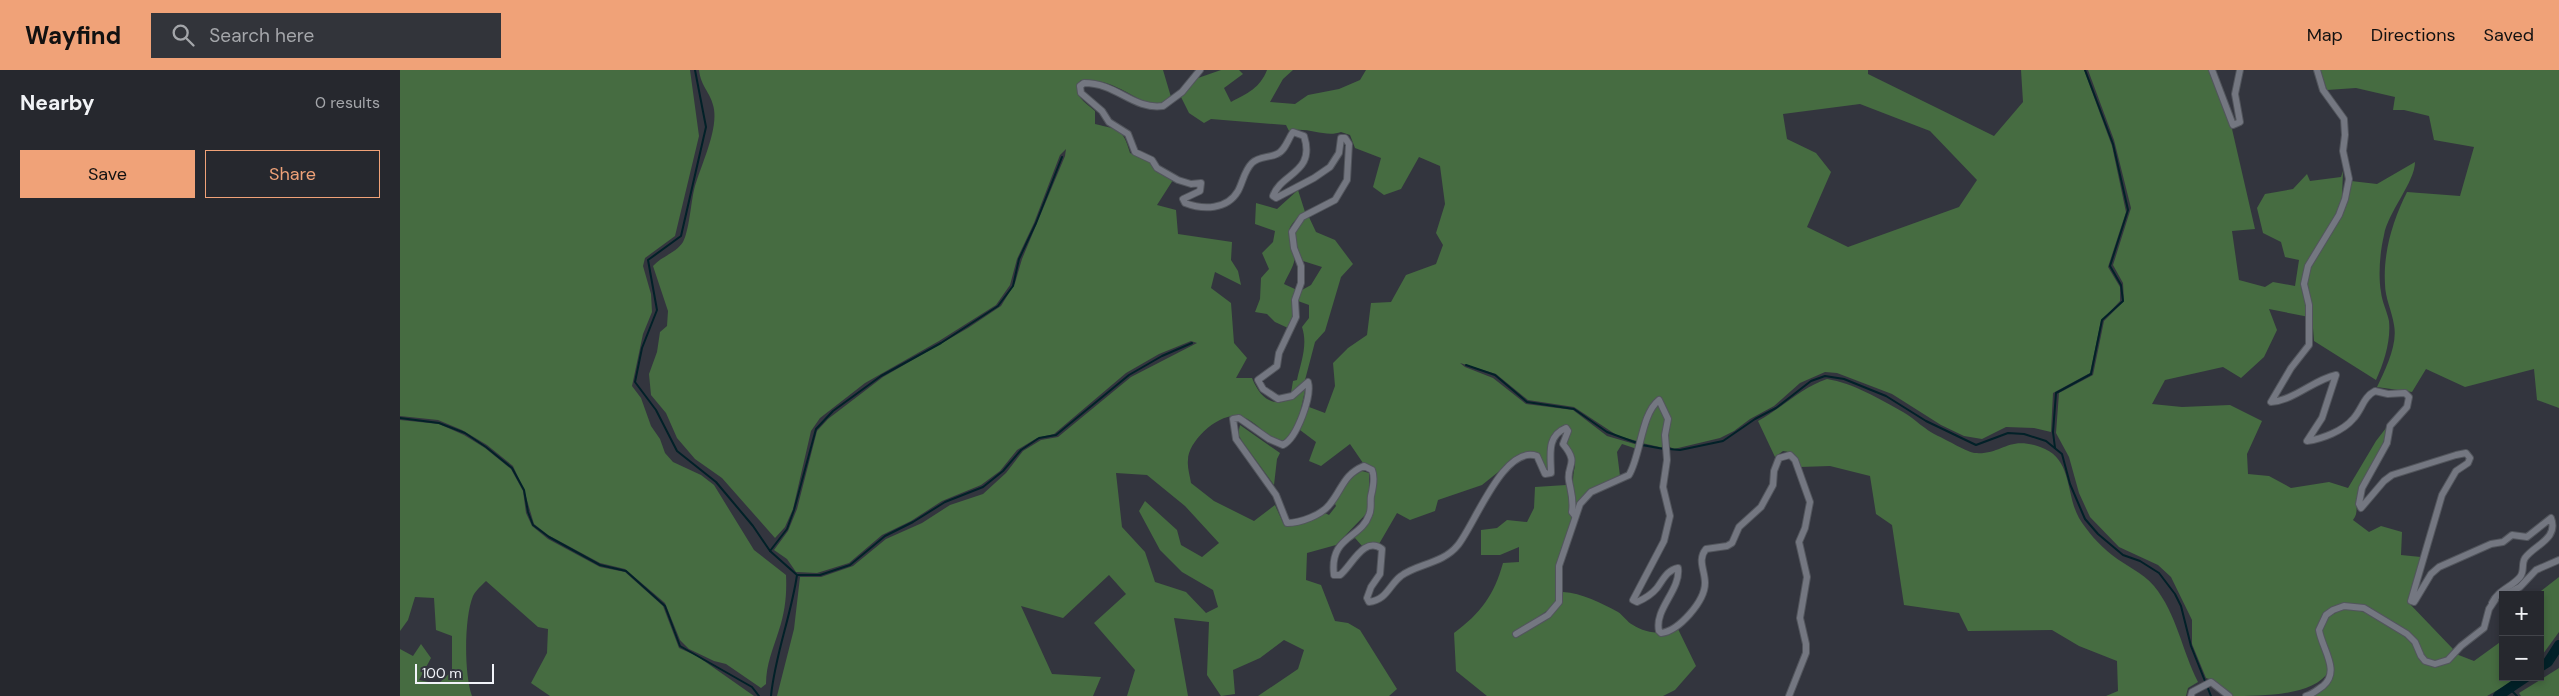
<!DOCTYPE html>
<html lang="en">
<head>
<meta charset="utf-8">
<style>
  body { margin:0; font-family:"DM Sans",sans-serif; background:#32343a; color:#f1f3f6 }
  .controls { position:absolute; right:15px; bottom:15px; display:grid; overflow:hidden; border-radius:0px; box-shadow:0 2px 8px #0003 }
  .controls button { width:45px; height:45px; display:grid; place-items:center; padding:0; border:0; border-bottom:1px solid #42444a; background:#26282e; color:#f1f3f6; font:25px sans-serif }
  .scale { position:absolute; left:15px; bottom:12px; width:79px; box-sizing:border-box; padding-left:5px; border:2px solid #f1f3f9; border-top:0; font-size:14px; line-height:18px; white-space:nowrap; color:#f1f3f9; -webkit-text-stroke:4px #33353e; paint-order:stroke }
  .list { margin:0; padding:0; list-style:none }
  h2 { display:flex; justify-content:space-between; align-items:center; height:65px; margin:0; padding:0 20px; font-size:21px }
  h2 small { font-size:16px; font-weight:400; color:#a4a6aa }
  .actions { display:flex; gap:10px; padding:15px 20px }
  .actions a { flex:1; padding:11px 0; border:1px solid #f0a278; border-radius:0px; text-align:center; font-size:18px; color:#f0a278 }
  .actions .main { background:#f0a278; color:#111 }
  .icon { flex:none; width:28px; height:28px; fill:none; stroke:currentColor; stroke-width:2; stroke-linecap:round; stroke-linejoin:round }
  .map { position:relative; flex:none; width:2159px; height:626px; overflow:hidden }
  header { display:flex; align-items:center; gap:30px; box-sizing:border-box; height:70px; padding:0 25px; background:#f0a278; color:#111 }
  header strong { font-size:24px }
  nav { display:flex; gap:28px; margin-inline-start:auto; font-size:18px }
  .search { width:350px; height:45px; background:#32343a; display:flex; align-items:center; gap:12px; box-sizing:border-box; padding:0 18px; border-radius:0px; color:#a4a6aa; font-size:19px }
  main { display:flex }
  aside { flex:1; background:#26282e }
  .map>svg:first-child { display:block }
</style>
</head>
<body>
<header>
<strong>Wayfind</strong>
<div class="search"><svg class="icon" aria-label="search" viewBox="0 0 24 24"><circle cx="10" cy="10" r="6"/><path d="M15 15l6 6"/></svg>Search here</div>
<nav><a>Map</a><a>Directions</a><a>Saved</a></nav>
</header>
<main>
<aside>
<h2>Nearby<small>0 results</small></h2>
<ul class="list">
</ul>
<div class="actions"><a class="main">Save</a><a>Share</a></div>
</aside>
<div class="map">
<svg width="2159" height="626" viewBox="0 0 2159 626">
  <rect width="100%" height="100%" fill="#33353e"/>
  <!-- green -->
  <g fill="#466c41" fill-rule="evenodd">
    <path d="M0,0H290L299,66L275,166L245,188L243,196L251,224L252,242L243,264L232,316L241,328L251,356L260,369L265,383L273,392L301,405L314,415L354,480L386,505C387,524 385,542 379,560C373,579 366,594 366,614L361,618L326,594L314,591L289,579L280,570L265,533L225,499L200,493L148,465L134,454L124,420L113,396L87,375L62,360L38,350L0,346Z"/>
    <path d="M299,0H763L771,27L768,32C746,38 735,25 716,17C705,11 693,10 681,10C670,24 685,32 695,41V54C719,60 723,58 730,83L750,91L773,110L757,135L776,140L778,164L832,172L831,190L838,201L841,215L815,202L811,218L831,233L834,273L847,288L836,308H852C864,338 884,339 906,317C901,335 899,363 881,372C866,367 857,352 843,347C822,339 788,370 788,390C787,397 790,406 791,413L814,431L854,451L875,435L884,455C899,455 913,451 925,443L929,445L936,436L934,432L949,409L962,401L969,403V439L966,444L936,475L907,483L906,510L921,515L935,551L948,553L960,560L997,619L989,626H858L898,599L904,580L884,570L860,588L833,600L835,624L821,626L807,605L809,552L774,548L788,626H727L735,600L694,553L726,524L709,505L663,548L621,536L652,604L701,607L693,626H377L394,559L400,507H421L453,496L486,469L522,453L550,435L583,424L606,403L623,381L641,370L658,367L731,307L797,273L791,271L759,284L726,303L654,364L637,368L617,380L600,401L581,415L542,431L511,451L482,465L449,493L417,503L396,502L387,489L374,480L388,461L397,439L417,361L428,349L483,307L568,258L601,236L615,213L622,189L665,86L666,79L660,85L634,153L617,189L610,215L596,235L539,271L465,313L420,348L411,361L393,439L385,457L375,468L322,408L295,389L277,368L266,343L251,325L249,304L257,282L260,262L267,256L268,241L253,196C262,186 276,183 283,172C289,161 291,133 294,120C300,96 320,58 313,35C310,22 301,17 299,0ZM716,403L747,405L785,436L819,473L802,487L781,475L777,460L745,431L739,441L760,480L782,502L813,520L818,537L806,543L786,522L755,512L745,482L722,457Z"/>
    <path d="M821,0H839L843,4L824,18L831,32C848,23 860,18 867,0H893L883,9L870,32L895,34L908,25L939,19L960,10L966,0H1468V4L1594,66L1623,32L1621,0H1684L1712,76L1726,142L1708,197L1720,217V231L1701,251L1690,303L1653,323L1651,362L1634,358L1606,357L1582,369L1564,366L1541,355L1492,324L1437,303L1425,302L1400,313L1374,336L1350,349L1334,361L1320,368L1274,379L1268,376C1267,358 1273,340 1257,328L1245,348L1237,371L1218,366L1174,337L1128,330L1096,304L1060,293L1065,297L1093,308L1126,334L1173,340L1207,366L1238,375L1237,379L1222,374L1217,382L1220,406L1187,422L1175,442C1174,426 1171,411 1175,396L1164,373L1170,360L1157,362L1150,402L1147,404L1141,388L1117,387L1082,415L1038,430L1035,441L1010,450L997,443L979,474L963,477L955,468L945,474L968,451L976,406L963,393L950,374L921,396L909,391L916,372L900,360L909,337L925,343L935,316L933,293L948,278L967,265L971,233L991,232L1006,205L1036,194L1043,175L1036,163L1045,134L1040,96L1019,87L1001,119L984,125L973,117L981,88L955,78L950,65L941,62C925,68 907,56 889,61L886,55L811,49L804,53L789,43L781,27L798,8ZM1460,34L1530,61L1577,110L1559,137L1448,177L1407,157L1431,102L1416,83L1387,69L1383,44Z"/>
    <path d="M1688,0H1811L1832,59L1855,159L1832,161L1839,210L1865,217L1873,212L1895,216L1899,190L1885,187L1881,172L1863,163L1857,138L1865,124L1893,119L1907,104L1910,111L1941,107L1943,101L1942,128L1936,144L1905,198L1901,217L1909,247L1869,239L1877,260L1864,287L1841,308L1823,297L1765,310L1752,334L1782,337L1830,335L1862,351L1847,384L1848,404L1869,406L1891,418L1929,412L1948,418L1976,371L1986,358C1984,384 1968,404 1958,427C1955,435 1959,443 1953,450L1969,462L1981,456L2002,462L2001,485L2021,487L2008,532L2053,579L2045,589L2037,592L2024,587L2008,562L1969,538L1931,539L1917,561L1929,601C1914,626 1863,626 1830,626L1812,610L1806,608L1792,574V550L1771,507L1758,495L1719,477L1690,447L1679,423L1669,387L1656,363L1659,323L1693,305L1704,251L1724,231L1723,213L1713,195L1731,138L1714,70Z"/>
    <path d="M1920,0H2159V338L2137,330L2134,299L2065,317L2026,299L2012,322L1977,317C1985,300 1998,275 1994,255C1992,241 1985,228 1985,214C1983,182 1993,150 2007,122L2060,126L2074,77L2034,70L2029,46L2004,40H1993L1995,27L1956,18L1927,20Z"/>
    <path d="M2015,92C2015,112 1988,142 1984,165C1980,182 1978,205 1981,222C1982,232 1987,241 1989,251C1991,271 1984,293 1976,310L1914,271L1911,232L1906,215L1909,197L1931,163L1951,111L1977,114Z"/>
    <path d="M898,120L905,142C873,165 899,171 894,192C892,199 887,207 884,214L897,220L892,248L888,258L875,252L867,244L855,242L860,229L861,208L869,199L862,183L873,172L875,161L855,154L856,133L877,139Z"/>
    <path d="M908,145L916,162L935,170L953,194L941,207L925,261L915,272L905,310L891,323L893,311L897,310C901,292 908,275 902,257L909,248V235L898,231L902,220L911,215L922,197L903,191C893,169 890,162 908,145Z"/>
    <path d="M1427,309C1453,313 1480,329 1503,342C1515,349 1525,360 1538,366C1547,370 1567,382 1575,383C1604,385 1608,363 1645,379C1672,391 1666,425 1679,448C1687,461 1699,475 1712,485C1726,496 1742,502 1754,516C1777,544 1782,581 1798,612L1788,618L1786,626H1706L1718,621L1717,591L1679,576L1652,560L1568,561L1559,543L1504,535L1492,455L1476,444L1470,406L1430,396L1400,397C1396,387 1393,382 1383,381L1375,387L1358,351C1382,338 1402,317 1427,309Z"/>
    <path d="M1259,332L1266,350L1264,378L1242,373L1249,350Z"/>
    <path d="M0,350L39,354L64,365L85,378L111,399L123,421L126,443L132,456L148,469L200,497L225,502L263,536L279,578L297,586L354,626H150L131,613L147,583L148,559L138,557L86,511C82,515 76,520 73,526C64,548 64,604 72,626H0V579L13,586L21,574L31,588L19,610L38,614L52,601V566L36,560L34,528L15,527L8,550L0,561Z"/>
    <path d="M840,355L880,383L877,389L874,415L842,371L838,364Z"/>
    <path d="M1166,415L1171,425L1169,443L1173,448L1159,488L1157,526L1154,536L1113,564C1136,553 1157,549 1163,522C1182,523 1201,533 1218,542C1223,545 1227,552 1233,555C1245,563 1265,566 1278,559L1296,596L1275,620L1263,626H1087L1056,601L1054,563C1081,543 1094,525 1103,493L1119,492V477L1100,485H1081V460L1097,458L1107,450L1127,452L1134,438L1135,417Z"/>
    <path d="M2159,507V562L2140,588V525H2136Z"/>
    <path d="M1946,538C1983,543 2009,568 2032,595L2056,584L2074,591L2103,570V607H2121L2087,626H1912C1945,601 1932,595 1921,561L1929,546Z"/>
    <path d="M2159,598V626H2121L2119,623Z"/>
  </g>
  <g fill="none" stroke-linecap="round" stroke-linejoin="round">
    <!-- stream -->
    <g stroke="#022128" stroke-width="2">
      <path d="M295,0L306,57L281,166L248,190L257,240L242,278L235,312L256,340L277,381L316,412L353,456L370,481L397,505C391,546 375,585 371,626"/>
      <path d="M1066,295L1095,305L1127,332L1174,339L1207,362L1237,373"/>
      <path d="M0,348L39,353L65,363L86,377L112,398L124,420L128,442L133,455L149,467L200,495L226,501L265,536L280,576L352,617L359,626"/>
      <path d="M1242,375L1264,379"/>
      <path d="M1655,378L1653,362L1656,323L1691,304L1702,250L1723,231L1721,215L1710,196L1728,140L1713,74L1685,0"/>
      <path d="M1269,379L1280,380L1323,371L1355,349L1376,338L1411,311L1425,306L1444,309L1486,326L1526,351L1576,375L1608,363L1624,364L1646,371L1662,384L1670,414L1685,449L1698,464L1723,485L1740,491L1759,503L1775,524L1781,536L1791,576L1811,626"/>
      <path d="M370,481L387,459L394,440L416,359L433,341L481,306L541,273L598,236L613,216L619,189L636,153L662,87"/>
      <path d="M397,505H420L450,495L485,466L513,452L545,432L583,417L603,401L621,380L639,368L656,365L729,305L762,286L792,273"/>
      <path d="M2109,618L2117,626"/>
    </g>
    <!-- river -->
    <g stroke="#022128" stroke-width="10">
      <path d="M2140,597L2148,592L2159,575"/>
      <path d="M2098,626L2126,607"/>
    </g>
    <defs>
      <g id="minor">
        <path d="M800,0L782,22L763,36C733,40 717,13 684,13L680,16L681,23L702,41L709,52L728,64L735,82L752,90L757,98L778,110L791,114L801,113L800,121L783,129L785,133C803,140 827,140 838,121C843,112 844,101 852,93C859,86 869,88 877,84C885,81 888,69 893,62L904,66C916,103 881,103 873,126L876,128L914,108L930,97L939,83L941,68H945L949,74L947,110L935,130L902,147L892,162L894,178L901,196V213L895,230L896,247L879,283L877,296L858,310L863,319L878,329L892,326L908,312C912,326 897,368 883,375L869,369L839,348L833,349L836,369L876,425L887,453C900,453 922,445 930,434C943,418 943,405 964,396L972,400C975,407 973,418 971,426C970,432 972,439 969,445C961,469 929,466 934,505H940C951,497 964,465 982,479L980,504L971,517L967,528L969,532C987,530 989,515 1001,506C1016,494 1043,494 1058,475C1075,454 1104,374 1137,386L1145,404L1151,403C1151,386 1146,366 1166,358L1168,361L1163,374C1180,394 1166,395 1169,411C1171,422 1174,430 1172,442L1175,446"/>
        <path d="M1812,0L1833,55L1840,52L1835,24L1840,0"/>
        <path d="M1917,0L1923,20L1944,49L1945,65L1943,81L1949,109L1945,129L1939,145L1908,196L1904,214L1909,235V275L1891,298L1871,332C1895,330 1913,310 1936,305L1922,348L1907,371C1922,369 1943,361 1953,349C1962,340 1963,327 1975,321L1988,324L2005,323L2009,327L2007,337L1990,356L1987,373L1962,418L1959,434L1961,438L1984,411L1992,405L2056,385L2066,383L2070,388L2068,393L2056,401L2042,425L2011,531L2014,532L2016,529L2031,504L2039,497L2091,474L2103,472L2112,465L2127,467L2151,448C2159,469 2134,475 2125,488C2121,494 2125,501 2120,507C2112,517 2098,520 2092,533"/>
        <path d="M2105,525L2120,517L2136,500L2159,490"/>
        <path d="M1116,564L1148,545L1159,532V496L1180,434L1191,422L1229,405C1241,385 1241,344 1259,330L1268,349L1265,365L1267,390L1263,417L1270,446L1264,471L1233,530L1237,532C1244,529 1252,524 1257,518C1263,510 1267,500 1278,498C1281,520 1254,539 1259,561L1261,563C1279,561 1305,531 1305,513C1305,500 1297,490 1306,479L1327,476L1332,473L1339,457L1361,437L1373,415L1374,401L1379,388L1390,385L1395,390L1410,432L1405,458L1399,472L1407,507L1400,548L1406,574V583L1389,626"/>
        <path d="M1791,626L1792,622L1811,612L1829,626"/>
        <path d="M1906,626C1913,624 1917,620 1923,616C1941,601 1922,579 1919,560L1926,545L1933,540L1944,536L1964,538L2007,564L2015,572L2021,586L2025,591L2035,594L2048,590L2061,576L2084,558L2089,539L2095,530"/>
      </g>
    </defs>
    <!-- minor casing -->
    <use href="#minor" stroke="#52555c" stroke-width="8"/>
    <!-- minor -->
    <use href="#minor" stroke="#747781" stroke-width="6"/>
  </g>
</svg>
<div class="controls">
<button>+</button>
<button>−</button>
</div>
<div class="scale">100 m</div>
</div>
</main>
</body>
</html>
